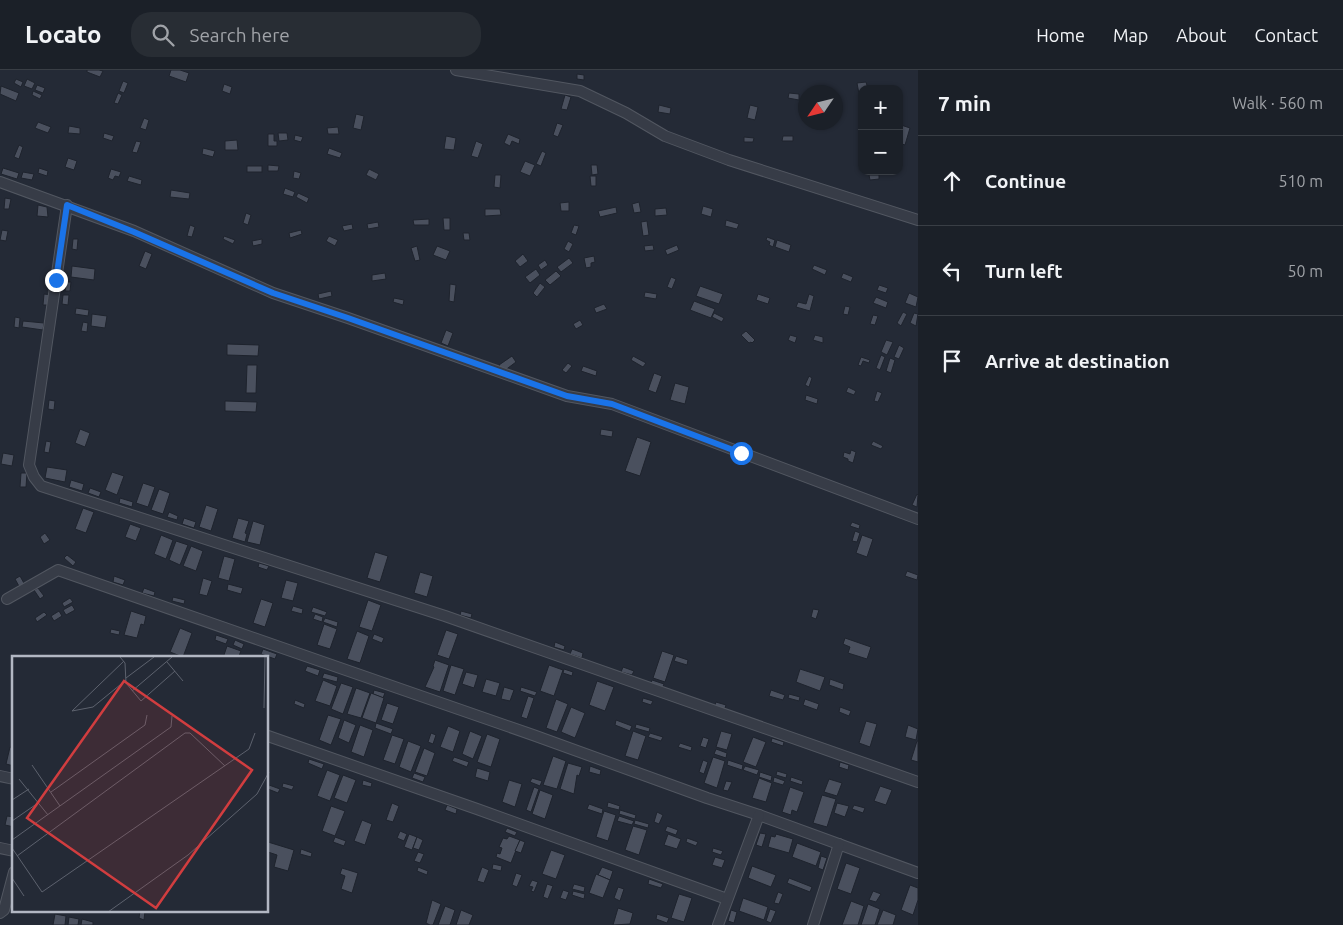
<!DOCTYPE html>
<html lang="en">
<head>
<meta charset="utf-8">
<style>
  body { margin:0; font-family:Ubuntu,sans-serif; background:#282d34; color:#f1f3f6 }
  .controls { position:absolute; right:15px; top:15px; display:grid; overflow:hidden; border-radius:10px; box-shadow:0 1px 4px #0004 }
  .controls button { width:45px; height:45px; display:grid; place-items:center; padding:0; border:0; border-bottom:1px solid #393e45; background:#1b2028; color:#f1f3f6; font:25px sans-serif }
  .compass { position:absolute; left:798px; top:15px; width:45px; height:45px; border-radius:50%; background:#1b2028; box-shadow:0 1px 4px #0004; rotate:235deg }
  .stop { position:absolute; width:15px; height:15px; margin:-11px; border:4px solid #1a73e8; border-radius:50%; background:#fff }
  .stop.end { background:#1a73e8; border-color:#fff; box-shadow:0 1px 5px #0008 }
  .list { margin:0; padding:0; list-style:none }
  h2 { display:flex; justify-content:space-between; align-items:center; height:65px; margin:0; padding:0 20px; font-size:21px }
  h2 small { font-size:16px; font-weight:400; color:#a0a3a8 }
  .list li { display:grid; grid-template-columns:32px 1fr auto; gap:15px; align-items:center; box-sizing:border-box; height:90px; padding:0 20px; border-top:1px solid #393e45 }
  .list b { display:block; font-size:19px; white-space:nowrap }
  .list em { font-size:16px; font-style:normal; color:#a0a3a8 }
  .icon { flex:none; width:28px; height:28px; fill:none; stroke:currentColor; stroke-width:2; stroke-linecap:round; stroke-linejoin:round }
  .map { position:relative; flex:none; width:918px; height:855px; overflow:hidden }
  header { display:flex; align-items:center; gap:30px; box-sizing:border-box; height:70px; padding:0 25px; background:#1b2028; border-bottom:1px solid #393e45 }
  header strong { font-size:24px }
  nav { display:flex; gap:28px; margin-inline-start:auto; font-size:18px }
  .search { width:350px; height:45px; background:#282d34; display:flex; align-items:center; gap:12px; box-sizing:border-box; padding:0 18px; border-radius:20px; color:#a0a3a8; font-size:19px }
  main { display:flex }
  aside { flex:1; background:#1b2028 }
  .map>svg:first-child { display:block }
</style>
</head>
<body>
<header>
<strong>Locato</strong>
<div class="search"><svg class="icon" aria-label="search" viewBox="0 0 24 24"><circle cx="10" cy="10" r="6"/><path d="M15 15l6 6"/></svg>Search here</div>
<nav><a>Home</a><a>Map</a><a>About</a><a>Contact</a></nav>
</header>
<main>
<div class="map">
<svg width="918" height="855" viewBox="0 0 918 855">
  <rect width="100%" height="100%" fill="#242a36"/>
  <!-- building -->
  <g fill="#4a505e" stroke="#1e232d">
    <path d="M87,0H99L103,1L100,7L87,2Z"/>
    <path d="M171,0H180L189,3L186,12L169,6Z"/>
    <path d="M577,4L584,5V10L577,9Z"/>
    <path d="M16,9L23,12L21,17L14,13Z"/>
    <path d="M27,9L35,13L32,19L24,16Z"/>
    <path d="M123,11L128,13L124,23L119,21Z"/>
    <path d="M866,12L868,19H862L861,35L857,13Z"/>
    <path d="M224,14L232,17L230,24L222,21Z"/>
    <path d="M37,15L45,18L43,23L35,20Z"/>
    <path d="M1,16L19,23L16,31L0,24Z"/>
    <path d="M33,21L42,25L40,29L32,25Z"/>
    <path d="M118,23L122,25L118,34L114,33Z"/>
    <path d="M789,23L799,24V30L788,28Z"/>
    <path d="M565,25L571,27L567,40L561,39Z"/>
    <path d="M659,35L671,38L670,44L658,42Z"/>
    <path d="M750,35L758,37L755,50L747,48Z"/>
    <path d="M356,44L364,46L361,60L353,58Z"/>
    <path d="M144,48L149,50L146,60L140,58Z"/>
    <path d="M38,52L51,57L48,63L35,58Z"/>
    <path d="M557,53L563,55L558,67L553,65Z"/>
    <path d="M901,55L910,58L905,75L899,73Z"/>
    <path d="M69,56L80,58V64L68,63Z"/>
    <path d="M338,57L339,64H328L327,58Z"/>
    <path d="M104,63L114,66L112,71L103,68Z"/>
    <path d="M278,63H287L288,70L279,71Z"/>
    <path d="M268,64H274V71H277V76H268Z"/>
    <path d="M508,64L520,69L519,74L512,71L510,76L504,73Z"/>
    <path d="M295,65L303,67L301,72L294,70Z"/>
    <path d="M446,66L456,68L454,80L444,79Z"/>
    <path d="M783,66H793V71H782Z"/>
    <path d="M744,67L754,68L753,72H744Z"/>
    <path d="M237,70L238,80H225V71Z"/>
    <path d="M136,71L141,72L137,83L132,82Z"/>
    <path d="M476,71L483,74L478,88L471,86Z"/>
    <path d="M19,75L23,77L19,89L14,87Z"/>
    <path d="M203,78L215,81L213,87L202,84Z"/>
    <path d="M329,78L342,83L340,88L327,84Z"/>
    <path d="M542,81L546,83L541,96L536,94Z"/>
    <path d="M68,88L77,91L74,100L65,97Z"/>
    <path d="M525,91L535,95L530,106L520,102Z"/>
    <path d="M268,95L279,96L278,101H268Z"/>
    <path d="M591,95H597L598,104L592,105Z"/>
    <rect x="247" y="96" width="15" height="6"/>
    <path d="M3,98L19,103L17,109L1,104Z"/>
    <path d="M39,98L48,101L47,106L38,103Z"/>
    <path d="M111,99L121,102L119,107L115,106L113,110L108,108Z"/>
    <path d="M369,99L379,104L376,110L366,105Z"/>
    <path d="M294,101L301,103L299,109L293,108Z"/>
    <path d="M23,102L34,104L32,110L21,108Z"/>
    <path d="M495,105H501L500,118L494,117Z"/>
    <path d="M869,105H879V109L870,110Z"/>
    <path d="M129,106L142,110L141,115L127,111Z"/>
    <path d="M590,106H596V116H591Z"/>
    <path d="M285,118L295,122L293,127L283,124Z"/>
    <path d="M171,120L190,123L189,129L170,127Z"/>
    <path d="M298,123L309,128L307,133L296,127Z"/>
    <path d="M5,128L11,129L9,139H4Z"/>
    <path d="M569,132V141H561L560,133Z"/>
    <path d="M639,132L641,142L634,143L632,134Z"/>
    <path d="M38,135L47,137L48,147L37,146Z"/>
    <path d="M703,136L713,139L711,147L701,144Z"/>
    <path d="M616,137L617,143L600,147L598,141Z"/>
    <path d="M666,138L667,145L655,146V139Z"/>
    <path d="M485,139H500L501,145L485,146Z"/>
    <path d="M246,143L251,145L248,155L243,153Z"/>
    <path d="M443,148H450V160H444Z"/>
    <path d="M429,149V155H414L413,150Z"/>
    <path d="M726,150L739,154L737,159L725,156Z"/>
    <path d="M647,151L649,165L643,166L641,152Z"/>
    <path d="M378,152L379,157L368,159L367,154Z"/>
    <path d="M352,154L353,159L344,161L342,156Z"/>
    <path d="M190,155L195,157L192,167L187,166Z"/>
    <path d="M574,155L579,156L576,165L571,163Z"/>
    <path d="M2,160L8,161L6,171L0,170Z"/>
    <path d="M301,160L302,164L290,168L289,163Z"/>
    <path d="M463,163H469L470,170H464Z"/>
    <path d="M224,166L235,170L233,174L223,169Z"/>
    <path d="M329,166L338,170L335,176L326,171Z"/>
    <path d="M767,167L775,170L773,177L769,175L770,172L766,170Z"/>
    <path d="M73,169H78L77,180L72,179Z"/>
    <path d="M262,169V174L253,176L252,171Z"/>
    <path d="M777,170L791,175L789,182L775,177Z"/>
    <path d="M568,171L573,174L569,182L564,179Z"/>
    <path d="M653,175L654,180L645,181L644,176Z"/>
    <path d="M677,175L679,180L667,185L665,180Z"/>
    <path d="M417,176L420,190L415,191L411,178Z"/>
    <path d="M437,176L450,181L446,190L433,185Z"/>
    <path d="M145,181L152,184L146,199L139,196Z"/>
    <path d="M523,184L528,191L520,197L515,191Z"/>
    <path d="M594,186L595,192L591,193V197L586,198L584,188Z"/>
    <path d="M569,188L573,193L561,202L557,197Z"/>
    <path d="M545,190L548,195L541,200L538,195Z"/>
    <path d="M814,195L827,200L825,205L812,199Z"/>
    <path d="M72,196L95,199L94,210L71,207Z"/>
    <path d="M536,199L540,205L530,213L525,207Z"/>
    <path d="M556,201L561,206L550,215L545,210Z"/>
    <path d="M385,203L386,209L372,211V205Z"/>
    <path d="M843,203L853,207L851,212L841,208Z"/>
    <path d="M671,207L676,209L672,219L667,217Z"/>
    <path d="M66,212H71L70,221H65Z"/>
    <path d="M540,213L545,217L537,227L533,223Z"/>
    <path d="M450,214L456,215L454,232L449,231Z"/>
    <path d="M879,215L888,218L886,223L877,220Z"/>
    <path d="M700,216L723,224L719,234L696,226Z"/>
    <path d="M331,221L332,226L319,229L318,224Z"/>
    <path d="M645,222L657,224L656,229L644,227Z"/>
    <path d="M909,223L918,227L916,237L905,233Z"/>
    <path d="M44,224L52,225L51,235H43Z"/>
    <path d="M758,224L770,228L768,234L756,230Z"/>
    <path d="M809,224L814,226L810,241L796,237L798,232L806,234Z"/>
    <path d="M63,225H69L68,235L62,234Z"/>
    <path d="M876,227L888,232L886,238L873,233Z"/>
    <path d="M394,228L404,230L403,235L393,232Z"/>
    <path d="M694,231L715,239L711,248L690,240Z"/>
    <path d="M604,234L607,239L596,243L594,238Z"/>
    <path d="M845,236L850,237L848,245L843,244Z"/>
    <path d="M76,238L89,240L88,246L75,244Z"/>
    <path d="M903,242L907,244L901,256L897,253Z"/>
    <path d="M714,243L724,248L722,252L712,247Z"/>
    <path d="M914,243L918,244L916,256L910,253Z"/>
    <path d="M92,244L107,246L105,258L91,256Z"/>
    <path d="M873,245L878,246L875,255L870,254Z"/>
    <path d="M15,247L20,248L19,258L14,257Z"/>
    <path d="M580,250L583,255L576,259L573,254Z"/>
    <path d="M23,251L44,253L43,260L22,257Z"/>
    <path d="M83,252L88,253L87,262L81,261Z"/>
    <path d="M446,260L453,263L448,276L441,273Z"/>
    <path d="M746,261L755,270L752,273L751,272L749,273L741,265Z"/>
    <path d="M790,265L797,267L795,273L788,270Z"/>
    <path d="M815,265L823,267V273L813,270Z"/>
    <path d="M886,270L893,272L887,285L881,282Z"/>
    <path d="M227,274L259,275L258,286L227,285Z"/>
    <path d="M899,275L904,278L899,289L894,287Z"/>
    <path d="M881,285L885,287L880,300L876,298Z"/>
    <path d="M512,286L516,292L504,301L499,295Z"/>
    <path d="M633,286L646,293L643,297L631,290Z"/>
    <path d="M861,287L870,290L869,293L863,291L861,296L858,295Z"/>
    <path d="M890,288L895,290L891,303L886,301Z"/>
    <path d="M568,293L572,296L566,303L562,300Z"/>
    <path d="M247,295H257L256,323H246Z"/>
    <path d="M583,296L597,301L596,306L581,301Z"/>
    <path d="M654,303L662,306L656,323L648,320Z"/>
    <path d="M809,306L812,308L809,317L805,315Z"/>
    <path d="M675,313L689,317L685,334L670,330Z"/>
    <path d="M848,317L856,321L854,325L846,322Z"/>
    <path d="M877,321L882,323L878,332L874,331Z"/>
    <path d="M806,325L818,329L817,334L805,330Z"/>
    <path d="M49,330L55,331L54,340L48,339Z"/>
    <path d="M225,331L257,332L256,342L225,341Z"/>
    <path d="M80,359L90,363L85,377L75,373Z"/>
    <path d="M601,359L613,361L612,367L600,365Z"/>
    <path d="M637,367L651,372L640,406L625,401Z"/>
    <path d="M46,371L51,372L49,383L44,382Z"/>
    <path d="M873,371L883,376L881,379L871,375Z"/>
    <path d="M851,380L856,382L853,393L848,391V389L843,387L844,382L850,384Z"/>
    <path d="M3,383L14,385L12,396L1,394Z"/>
    <path d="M47,397L67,400L65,412L45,408Z"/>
    <path d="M112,402L124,406L117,425L105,420Z"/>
    <path d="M21,403H27L26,417H20Z"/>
    <path d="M71,410L84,414L82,421L69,417Z"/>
    <path d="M143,413L155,417L148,437L136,433Z"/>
    <path d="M90,418L101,422L99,427L88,423Z"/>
    <path d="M159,419L170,423L163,444L151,440Z"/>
    <path d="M917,424L918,425L917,437L912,435Z"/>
    <path d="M120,428L133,432L132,437L119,433Z"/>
    <path d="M206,435L218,439L211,461L199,457Z"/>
    <path d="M83,438L94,442L86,463L75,459Z"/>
    <path d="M169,442L178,446L177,450L167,447Z"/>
    <path d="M184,448L196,452L194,458L182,454Z"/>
    <path d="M238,448L249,451L245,463L247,464L245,472L232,468Z"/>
    <path d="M253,451L265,455L260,475L247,472Z"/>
    <path d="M852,452L860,455L859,459L850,456Z"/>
    <path d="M130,454L141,458L136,471L125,467Z"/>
    <path d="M855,461L860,463L857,472L852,471Z"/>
    <path d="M45,463L50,470L44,474L40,467Z"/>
    <path d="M161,465L173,470L166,489L154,484Z"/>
    <path d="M862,465L873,469L867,487L856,483Z"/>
    <path d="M176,471L188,475L180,495L169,490Z"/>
    <path d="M191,476L203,481L196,501L183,496Z"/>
    <path d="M375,482L388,486L380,512L367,508Z"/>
    <path d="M67,485L76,492L73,496L64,488Z"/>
    <path d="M224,486L235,489L229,511L218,508Z"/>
    <path d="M259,493L269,496L267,500L258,497Z"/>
    <path d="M907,501L918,505L917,510L905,506Z"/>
    <path d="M420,502L433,506L427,527L414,523Z"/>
    <path d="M20,506L25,515L20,518L15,509Z"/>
    <path d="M114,506L125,510L123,515L113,512Z"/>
    <path d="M203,508L212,511L207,526L199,524Z"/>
    <path d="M286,510L298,513L293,531L281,528Z"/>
    <path d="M228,514L243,518L241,524L227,520Z"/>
    <path d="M38,518L44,526L40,529L34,520Z"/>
    <path d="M144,518L155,522L154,526L142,523Z"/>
    <path d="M173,527L185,530L184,534L172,531Z"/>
    <path d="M70,528L73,532L64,537L62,533Z"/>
    <path d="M261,529L273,533L265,557L253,553Z"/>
    <path d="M368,530L381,535L372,561L359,557Z"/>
    <path d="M72,535L75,540L66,545L63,540Z"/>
    <path d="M293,536L303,539L302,544L291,541Z"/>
    <path d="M313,537L327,542L325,546L311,542Z"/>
    <path d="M813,539L819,540L816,549L811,547Z"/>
    <path d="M59,541L62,546L54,551L51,546Z"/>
    <path d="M131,541L146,546L144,555L141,554L137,568L124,565Z"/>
    <path d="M461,541L472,544L471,548L460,545Z"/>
    <path d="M44,542L47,545L37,552L35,548Z"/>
    <path d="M315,544L323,547L322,552L313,549Z"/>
    <path d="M325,548L338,552L337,557L323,552Z"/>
    <path d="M324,554L337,559L330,579L317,575Z"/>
    <path d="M180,558L192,563L183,587L170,582Z"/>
    <path d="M111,559L120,561L119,565L110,563Z"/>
    <path d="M446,560L458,564L449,589L437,585Z"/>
    <path d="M357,561L369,566L360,593L347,589Z"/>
    <path d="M374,564L384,568L382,573L372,569Z"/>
    <path d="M216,565L228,569L226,574L215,570Z"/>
    <path d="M845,568L871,577L867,589L848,583L850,577L843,574Z"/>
    <path d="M235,570L244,574L242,579L233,575Z"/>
    <path d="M555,572L565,576L564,580L554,577Z"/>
    <path d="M227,576L241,581L238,588H223Z"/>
    <path d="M263,579L277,584L275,589L261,584Z"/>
    <path d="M572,579L583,583L582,588L570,584Z"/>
    <path d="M662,581L674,585L665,612L653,608Z"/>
    <path d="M676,586L688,590L687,595L674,591Z"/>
    <path d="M435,590L449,595L440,622L425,617L434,597L433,596Z"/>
    <path d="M451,595L464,599L455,625L443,621Z"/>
    <path d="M549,595L563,600L554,626L540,621Z"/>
    <path d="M307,596L320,600L318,606L305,601Z"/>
    <path d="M623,597L634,601L632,605L621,602Z"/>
    <path d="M564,599L573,602L572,606L563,603Z"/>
    <path d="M800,599L825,607L820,621L796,612Z"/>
    <path d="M466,602L478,605L474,618L462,614Z"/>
    <path d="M324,603L338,607L337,612L322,608Z"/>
    <path d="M486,609L500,613L496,626L482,622Z"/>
    <path d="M830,609L844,614L843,620L829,615Z"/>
    <path d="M323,610L337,616L330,636L315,631Z"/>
    <path d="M652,610L664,614L662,619L650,615Z"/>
    <path d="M597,611L614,617L605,641L589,635Z"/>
    <path d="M341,613L353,617L343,644L331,639Z"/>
    <path d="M504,617L514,620L510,631L501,629Z"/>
    <path d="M521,617L537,622L535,626L520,621Z"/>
    <path d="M356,618L370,623L361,648L347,644Z"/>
    <path d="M374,620L385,623L383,628L373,624Z"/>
    <path d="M771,620L785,625L783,630L769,626Z"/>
    <path d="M371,623L384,628L376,653L362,648Z"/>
    <path d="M789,624L800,627L799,631L788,628Z"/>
    <path d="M528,626L534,628L527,649L521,647Z"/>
    <path d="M643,628L653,631L651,635L642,632Z"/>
    <path d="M556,629L568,634L557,662L546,658Z"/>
    <path d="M805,629L819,634L817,640L803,635Z"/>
    <path d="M295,630L305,634L304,638L294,634Z"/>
    <path d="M716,632L726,635L724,641L714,638Z"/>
    <path d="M387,633L399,637L393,654L381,650Z"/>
    <path d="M571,637L585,643L575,668L561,662Z"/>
    <path d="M840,637L851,641L849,646L839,642Z"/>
    <path d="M328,645L341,649L331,675L319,670Z"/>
    <path d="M344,650L356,655L349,673L338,668Z"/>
    <path d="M616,650L632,656L630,661L615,655Z"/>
    <path d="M866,651L877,654L870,677L859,673Z"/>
    <path d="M376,653L393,659L391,664L375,658Z"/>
    <path d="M636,654L650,658L649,662L635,658Z"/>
    <path d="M360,655L373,660L364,687L351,682Z"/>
    <path d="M908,655L918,659L916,670L905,667Z"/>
    <path d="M448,656L460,661L453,682L440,677Z"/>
    <path d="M470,661L482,666L473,689L462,684Z"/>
    <path d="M633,661L646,666L638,690L625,686Z"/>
    <path d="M721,661L732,664L727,680L716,677Z"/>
    <path d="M431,663L436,665L433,674L428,672Z"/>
    <path d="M650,663L663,667L661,671L648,667Z"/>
    <path d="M487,664L500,669L491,697L477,692Z"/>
    <path d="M392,665L404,669L395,694L383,690Z"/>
    <path d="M703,667L709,669L706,678L700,676Z"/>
    <path d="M753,667L766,672L756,697L743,692Z"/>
    <path d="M772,668L784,672L783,676L771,672Z"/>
    <path d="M408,671L421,676L411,702L399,697Z"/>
    <path d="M917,671H918V692L911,690Z"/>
    <path d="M680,673L692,677L691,681L678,677Z"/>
    <path d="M10,677L14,678V696L6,694Z"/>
    <path d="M424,678L435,683L427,706L415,702Z"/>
    <path d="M716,679L727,683L726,688L714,684Z"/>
    <path d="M553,686L566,691L557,719L543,715Z"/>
    <path d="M454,687L469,692L467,697L452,691Z"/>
    <path d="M713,687L725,691L717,718L704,713Z"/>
    <path d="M309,689L324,694L322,699L308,693Z"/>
    <path d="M703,690L708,692L704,704L699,702Z"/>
    <path d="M728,690L743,695L742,700L727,695Z"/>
    <path d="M840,692L849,695L848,700L839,697Z"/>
    <path d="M568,693L582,697L579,706L577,705L574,724L560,719Z"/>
    <path d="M590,696L601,700L600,705L589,702Z"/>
    <path d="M745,696L759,700L757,705L743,700Z"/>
    <path d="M477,698L490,702L488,711L475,707Z"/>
    <path d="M327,700L340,705L330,731L317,726Z"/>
    <path d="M777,701L787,704L786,708L776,705Z"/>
    <path d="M760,702L772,706L771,711L759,707Z"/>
    <path d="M414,703L425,707L423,712L412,708Z"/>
    <path d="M343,705L356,710L347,733L334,728Z"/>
    <path d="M774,707L785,711L783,715L773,712Z"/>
    <path d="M791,707L803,711L802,715L790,711Z"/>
    <path d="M532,708L542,711L540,716L530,712Z"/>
    <path d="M759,708L772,713L766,732L752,728Z"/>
    <path d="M829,709L842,713L837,726L824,722Z"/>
    <path d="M363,710L372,713L371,717L362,715Z"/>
    <path d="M509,710L522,714L515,737L502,732Z"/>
    <path d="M726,711L732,712L728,721L723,720Z"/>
    <path d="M283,713L294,716L292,720L282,717Z"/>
    <path d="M269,715L280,719L278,723L268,719Z"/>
    <path d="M880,716L892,720L886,735L874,731Z"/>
    <path d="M534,717L539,719L531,742L526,740Z"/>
    <path d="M790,717L804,722L797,742L792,740L791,745L782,742Z"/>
    <path d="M540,720L553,725L545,749L532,744Z"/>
    <path d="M822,725L836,729L827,757L813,753Z"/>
    <path d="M608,732L620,736L619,740L607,737Z"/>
    <path d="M392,733L399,736L393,752L386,750Z"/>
    <path d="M837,733L849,736L845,747L834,743Z"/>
    <path d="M589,734L603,739L602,744L587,739Z"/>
    <path d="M447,735L457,739L456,744L445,740Z"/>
    <path d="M854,735L865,738L863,743L852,739Z"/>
    <path d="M331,736L345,741L335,766L322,761Z"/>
    <path d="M620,740L636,745L635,749L619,744Z"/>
    <path d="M604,741L616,745L608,771L596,767Z"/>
    <path d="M657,742L663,745L659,754L654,752Z"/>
    <path d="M7,746L14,747V757L5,755Z"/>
    <path d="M619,746L634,751L632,755L617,751Z"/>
    <path d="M362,750L372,754L365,775L354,771Z"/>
    <path d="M635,750L649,754L648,758L634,754Z"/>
    <path d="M633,756L647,760L639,785L625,780Z"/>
    <path d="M667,756L678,760L676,765L665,761Z"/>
    <path d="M507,758L517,762L515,766L505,762Z"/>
    <path d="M400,761L407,764L404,771L397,768Z"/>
    <path d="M760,763L766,764L762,777L756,775Z"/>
    <path d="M409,764L417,767L412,780L404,777Z"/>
    <path d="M668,764L681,769L677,779L664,775Z"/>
    <path d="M776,764L793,769L789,783L768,777L771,766L775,767Z"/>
    <path d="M509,766L520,770L511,793L496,787L497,783L500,784L502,778L499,777L503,768L507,769Z"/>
    <path d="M335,767L346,771L344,776L333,772Z"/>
    <path d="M417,767L423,770L419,780L413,778Z"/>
    <path d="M687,768L698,772L696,776L686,772Z"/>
    <path d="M520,770L525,772L521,783L515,781Z"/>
    <path d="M268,772L294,780L288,801L274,797L277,785L268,782Z"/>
    <path d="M797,773L821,782L816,796L792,787Z"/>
    <path d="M713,778L723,781L721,785L712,782Z"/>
    <path d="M301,779L312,783L311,787L300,784Z"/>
    <path d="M551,780L565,785L556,809L542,804Z"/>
    <path d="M418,782L424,784L420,793L414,791Z"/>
    <path d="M821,786L827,788L823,800L818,798Z"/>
    <path d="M715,787L725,790L722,798L712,795Z"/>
    <path d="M846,793L860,798L851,824L837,819Z"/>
    <path d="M493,794L502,796L501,801L492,799Z"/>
    <path d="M752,796L776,805L771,817L748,808Z"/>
    <path d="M418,797L428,801L427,805L417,801Z"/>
    <path d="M482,797L489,800L484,813L477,811Z"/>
    <path d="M602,797L613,801L610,810L598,805Z"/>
    <path d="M342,798L358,803L352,823L341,819L345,806L340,804Z"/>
    <path d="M516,803L522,805L517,817L512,815Z"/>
    <path d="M596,804L610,810L603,828L589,823Z"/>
    <path d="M789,808L812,817L810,822L787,813Z"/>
    <path d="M649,809L663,814L661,818L648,814Z"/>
    <path d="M532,810L538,812L534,822L531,821L533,817L529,816Z"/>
    <path d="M547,814L553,816L548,829L543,827Z"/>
    <path d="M574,814L585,817L584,822L572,819Z"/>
    <path d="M910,815L918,818V830L913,845L901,840Z"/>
    <path d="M618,817L624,819L620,831L614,828Z"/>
    <path d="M563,820L569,822L566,830L560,828Z"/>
    <path d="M573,821L585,824L584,829L572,825Z"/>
    <path d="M873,821L881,824L876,832L869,830Z"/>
    <path d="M778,822L783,824L779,834L774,833Z"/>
    <path d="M679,824L692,828L684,852L671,848Z"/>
    <path d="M743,828L768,837L764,850L739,841Z"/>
    <path d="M432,830L441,834L433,855H430L426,853Z"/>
    <path d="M851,831L864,836L858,855H842Z"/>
    <path d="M868,834L880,839L875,855H861Z"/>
    <path d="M445,836L455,840L450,855H438Z"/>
    <path d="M618,838L633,843L630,854L613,855Z"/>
    <path d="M770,839L776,841L771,853L766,851Z"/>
    <path d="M461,840L473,845L469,855H456Z"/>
    <path d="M731,840L737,842L734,853L728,851Z"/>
    <path d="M883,840L896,845L893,855H877Z"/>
    <path d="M140,841H145L144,850L139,848Z"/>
    <path d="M55,844L66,846L65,855H53Z"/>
    <path d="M657,844L669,848L667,853L656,849Z"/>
    <path d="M69,847L79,849L78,855H68Z"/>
    <path d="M82,849L93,852V855H81Z"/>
  </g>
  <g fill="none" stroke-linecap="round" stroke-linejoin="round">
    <defs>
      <g id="minor">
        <path d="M456,0L580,21L626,43L665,66L729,90L918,150"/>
        <path d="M0,112L134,161L273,223L348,248L567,326L612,334L918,449"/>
        <path d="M67,135L29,395L34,407L41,416L445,546L918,712"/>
        <path d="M7,529L58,500L533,665L707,728L759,745L918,803"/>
        <path d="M268,666L477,739L727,829"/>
        <path d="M0,706L14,709"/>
        <path d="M0,778L14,781"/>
        <path d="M0,843L4,840L14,802"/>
        <path d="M718,855L759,745"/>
        <path d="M813,855L839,774"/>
      </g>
    </defs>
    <!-- minor casing -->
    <use href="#minor" stroke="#525761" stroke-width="12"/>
    <!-- minor -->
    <use href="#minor" stroke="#373c47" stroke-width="10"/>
  </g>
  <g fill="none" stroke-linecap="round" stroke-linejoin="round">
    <!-- route -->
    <path stroke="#1a73e8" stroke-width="6" d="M56,210L67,135L134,162L273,223L348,248L567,326L612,334L741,383"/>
  </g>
  <!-- overview -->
  <g transform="translate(12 586)">
    <rect width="256" height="256" fill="#242a36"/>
    <path fill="none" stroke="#5d626e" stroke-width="1" d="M108,1L113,7L114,27L129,45L163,15M155,6L171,25M114,22L142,1M120,35L160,1M252,52L253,1M60,55L112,5M60,55L81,51L114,24M20,109L48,150M7,123L36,159M39,136L133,69L135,59M0,144L17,133M0,165L26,147M0,184L159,71L160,60M0,192L30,236L237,93L243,77M5,200L173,77H178L213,110M0,222L12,240M96,256L176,199L245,138L257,116"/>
    <path fill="#d13d3f" fill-opacity="0.15" stroke="#d13d3f" stroke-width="2.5" d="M112,25L240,114L144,252L15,162Z"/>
    <rect width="256" height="256" fill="none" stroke="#b2b7c3" stroke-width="2.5"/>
  </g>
</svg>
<div class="controls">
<button>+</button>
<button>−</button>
</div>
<svg class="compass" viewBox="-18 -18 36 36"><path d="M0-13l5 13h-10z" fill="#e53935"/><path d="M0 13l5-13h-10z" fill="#a0a3a8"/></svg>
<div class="stop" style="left:741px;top:383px"></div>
<div class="stop end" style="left:56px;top:210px"></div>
</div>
<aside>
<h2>7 min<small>Walk · 560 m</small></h2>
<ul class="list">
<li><svg class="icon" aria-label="ahead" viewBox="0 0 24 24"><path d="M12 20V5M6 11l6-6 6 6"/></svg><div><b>Continue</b></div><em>510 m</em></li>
<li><svg class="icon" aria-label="left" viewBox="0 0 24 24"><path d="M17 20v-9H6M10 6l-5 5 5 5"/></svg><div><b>Turn left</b></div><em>50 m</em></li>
<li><svg class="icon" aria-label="arrive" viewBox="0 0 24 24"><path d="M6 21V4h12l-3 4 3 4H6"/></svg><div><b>Arrive at destination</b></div></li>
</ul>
</aside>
</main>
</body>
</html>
